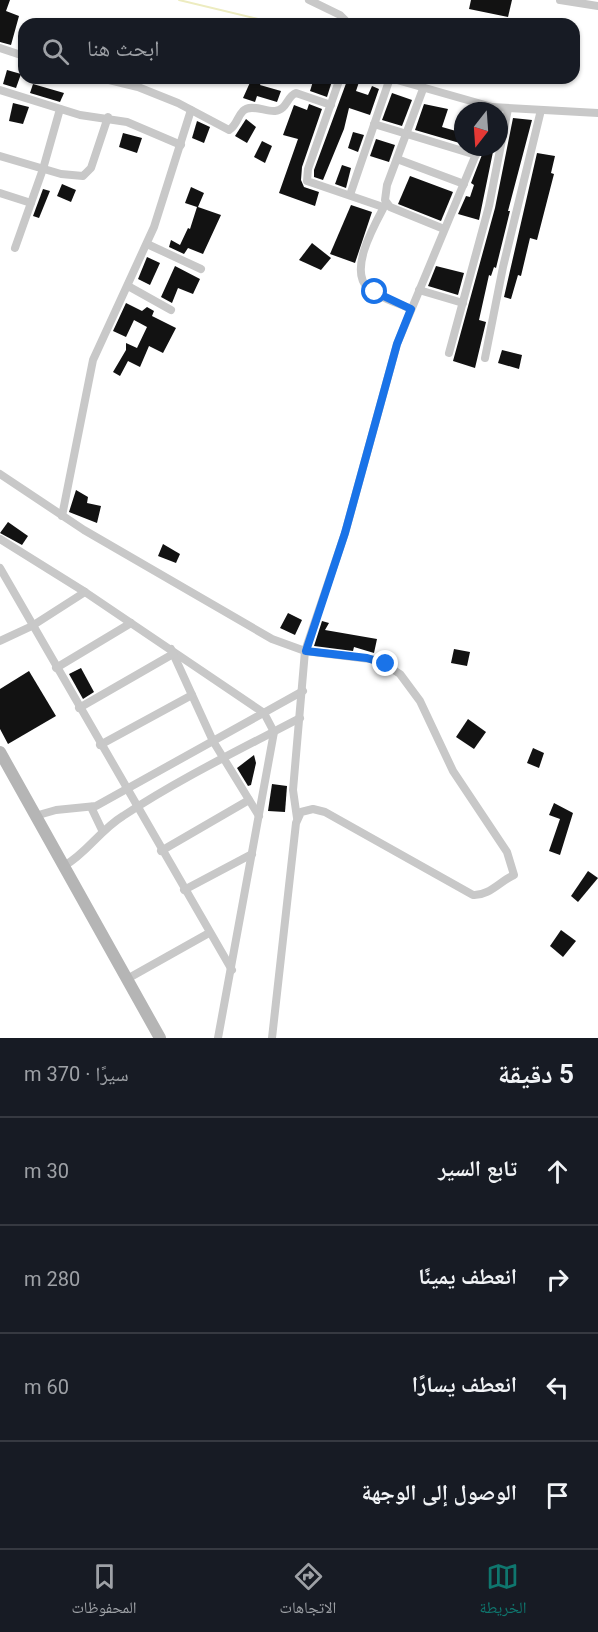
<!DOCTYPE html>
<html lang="ar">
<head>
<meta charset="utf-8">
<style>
  body { margin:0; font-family:Roboto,"Noto Naskh Arabic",sans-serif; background:#20242c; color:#f1f3f6; direction:rtl }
  .compass { position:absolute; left:454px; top:102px; width:54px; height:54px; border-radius:50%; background:#171b24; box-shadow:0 2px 4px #0004; rotate:197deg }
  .stop { position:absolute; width:18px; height:18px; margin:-14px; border:4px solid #1a73e8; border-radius:50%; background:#fff }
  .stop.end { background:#1a73e8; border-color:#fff; box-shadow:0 2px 6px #0008 }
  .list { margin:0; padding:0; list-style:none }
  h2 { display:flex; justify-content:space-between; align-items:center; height:78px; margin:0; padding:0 24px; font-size:26px }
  h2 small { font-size:20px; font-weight:400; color:#9ea1a6 }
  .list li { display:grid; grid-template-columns:39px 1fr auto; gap:18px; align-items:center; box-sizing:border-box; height:108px; padding:0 24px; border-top:2px solid #363941 }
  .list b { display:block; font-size:22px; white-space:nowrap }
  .list em { font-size:20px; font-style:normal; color:#9ea1a6 }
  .icon { flex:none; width:33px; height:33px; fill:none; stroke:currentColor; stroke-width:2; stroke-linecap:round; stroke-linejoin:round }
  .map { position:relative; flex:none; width:598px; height:1038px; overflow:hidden; direction:ltr }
  .search { position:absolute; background:#171b24; box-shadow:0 2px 4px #0004; left:18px; right:18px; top:18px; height:66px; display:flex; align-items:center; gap:15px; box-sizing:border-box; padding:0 21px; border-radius:18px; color:#9ea1a6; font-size:22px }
  .sheet { height:510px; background:#171b24 }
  nav { display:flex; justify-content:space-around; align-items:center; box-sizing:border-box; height:84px; border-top:2px solid #363941; background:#171b24; font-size:16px; color:#9ea1a6 }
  nav a { display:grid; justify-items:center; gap:3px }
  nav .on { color:#0f766e }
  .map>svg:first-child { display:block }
</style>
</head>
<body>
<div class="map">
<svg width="598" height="1038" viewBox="0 0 598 1038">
  <rect width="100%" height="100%" fill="#fff"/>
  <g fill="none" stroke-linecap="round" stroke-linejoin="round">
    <!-- stream -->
    <path stroke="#edecc0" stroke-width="2" d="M179,0L279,24"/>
  </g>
  <!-- building -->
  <g fill="#121212">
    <path d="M0,0H10L6,11L19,16L11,45L0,42Z"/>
    <path d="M471,0H512L508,17L469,9Z"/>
    <path d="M7,70L21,74L16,88L3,84Z"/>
    <path d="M252,78H263L260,85L281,91L277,102L257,96L255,102L243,98Z"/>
    <path d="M314,78H333L327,97L310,91Z"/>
    <path d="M348,78L359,82L356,91L368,95L372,86L379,89L370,115L349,108L344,129L323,180L314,177V170Z"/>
    <path d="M33,84L64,93L60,102L30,93Z"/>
    <path d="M392,93L412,100L402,126L382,120Z"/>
    <path d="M13,103L29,107L23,124L9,121Z"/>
    <path d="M309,104L322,109L302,167L301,180L304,187L319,192L315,206L279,193L298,139L283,135L294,105L307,110Z"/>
    <path d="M424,104L448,109L442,127L456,131L461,113H463V144L415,130Z"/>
    <path d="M513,118L532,120L508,211H510L496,268L494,267L491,276L489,275L479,320L486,322L475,368L453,361L495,208Z"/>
    <path d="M246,119L256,127L247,143L235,136Z"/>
    <path d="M197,121L210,127L204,143L192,138Z"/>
    <path d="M353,132L364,135L358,152L348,148Z"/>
    <path d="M123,133L142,138L137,153L119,147Z"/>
    <path d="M376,139L395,145L389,162L370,156Z"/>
    <path d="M262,141L272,146L265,163L254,157Z"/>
    <path d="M485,147H494L479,220L458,214L466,196L470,197L474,185L471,183Z"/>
    <path d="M537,153L555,156L551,173L554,174L537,240L530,238L521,276L518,275L511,299L504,297Z"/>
    <path d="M342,165L351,168L346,188L335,184Z"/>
    <path d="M410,176L453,192L441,221L398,204Z"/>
    <path d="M62,184L76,190L71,202L57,196Z"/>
    <path d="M191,187L204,193L198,207L221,215L203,254L188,248L184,254L169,247L171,240L180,245L188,228L190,229L197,207L185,203Z"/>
    <path d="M43,189L50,191L39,218L33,216Z"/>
    <path d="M351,205L372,212L355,263L330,254Z"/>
    <path d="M312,243L331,258L321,270L299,260Z"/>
    <path d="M147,257L160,263L150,285L138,279Z"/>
    <path d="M175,266L200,279L193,294L178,288L172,303L161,297Z"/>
    <path d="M436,266L464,273L458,295L428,286Z"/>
    <path d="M126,303L142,311L147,307L154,311L152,316L176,328L163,353L149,346L140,367L128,361L120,376L113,372L126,350V343L137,348L147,327L134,320L126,337L113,331Z"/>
    <path d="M502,350L522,355L519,369L498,363Z"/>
    <path d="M76,490L88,497L87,503L101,506L97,523L69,512Z"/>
    <path d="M8,522L28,536L22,545L0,533Z"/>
    <path d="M163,544L180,554L176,563L158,556Z"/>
    <path d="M288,613L302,620L295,635L280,628Z"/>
    <path d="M322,621L329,623L325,630L377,639L374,653L354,647L353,651L314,646Z"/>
    <path d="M454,649L470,652L467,666L451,663Z"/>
    <path d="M81,668L94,692L83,699L69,674Z"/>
    <path d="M29,671L56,716L8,744L0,729V689Z"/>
    <path d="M468,719L486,732L474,749L456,737Z"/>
    <path d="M533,748L544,753L539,768L527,763Z"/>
    <path d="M254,755L256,763L251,785L248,786L237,768Z"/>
    <path d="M272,784L287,786L285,812L268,811Z"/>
    <path d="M554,803L573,813L560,855L549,851L560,819L549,815Z"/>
    <path d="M588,871L598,878L578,902L571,896Z"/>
    <path d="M561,930L576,941L563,957L550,946Z"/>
  </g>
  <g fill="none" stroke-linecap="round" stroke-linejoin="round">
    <!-- street -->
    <g stroke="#c8c8c8" stroke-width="8">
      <path d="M309,0L340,15L349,24"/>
      <path d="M560,0L598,6"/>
      <path d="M0,48L24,56"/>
      <path d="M101,78L138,87L178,103L229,130C237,125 237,117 243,111C250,103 266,112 275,111C287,110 287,96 296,93L331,105"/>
      <path d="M340,78L308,169L307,181L383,207"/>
      <path d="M423,89L387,185L385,200L390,207L444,229"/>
      <path d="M0,90L80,115L127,122L181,145"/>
      <path d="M374,124L476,155"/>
      <path d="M0,156L61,174L83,176L91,168L108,117"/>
      <path d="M397,159L464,184"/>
      <path d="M0,193L31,203"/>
      <path d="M350,195L390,78L492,107L598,113"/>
      <path d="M385,205C375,224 348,270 368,288C379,298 398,303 411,309"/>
      <path d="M147,244L201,269"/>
      <path d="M15,248L43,169L60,109"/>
      <path d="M128,286L171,310"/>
      <path d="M419,290L463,303"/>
      <path d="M449,353L489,206L508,109"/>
      <path d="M485,358L503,267L541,110"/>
      <path d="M0,474L84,530L272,639L305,651L378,660L400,674L420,701L453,771L507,852L514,875C500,881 489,896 473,895L325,812L313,809L301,812L296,823L272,1038"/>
      <path d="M62,516L93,360L154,227L191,110"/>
      <path d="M0,539L85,592L264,713L274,732L218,1038"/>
      <path d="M0,568L232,970"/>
      <path d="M0,641L32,626L85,592"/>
      <path d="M171,649L213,741L259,816"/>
      <path d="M56,668L131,623"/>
      <path d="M79,708L173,654"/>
      <path d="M100,745L192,695"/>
      <path d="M91,807L102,830"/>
      <path d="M35,816L56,810L96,806L303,691"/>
      <path d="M297,818L293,790L305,651L345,533L397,344L479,147"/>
      <path d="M161,851L249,800"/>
      <path d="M64,866C87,853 100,830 123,816C179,779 241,749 300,718"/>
      <path d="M184,890L252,854"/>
      <path d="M127,979L209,933"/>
    </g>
    <!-- secondary -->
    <path stroke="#b5b5b5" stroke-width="12" d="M0,752L160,1038"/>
  </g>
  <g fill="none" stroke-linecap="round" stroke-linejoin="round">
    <!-- route -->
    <path stroke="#1a73e8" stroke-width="8" d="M375,292L411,309L397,344L345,533L306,651L367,658L386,664"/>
  </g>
</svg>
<svg class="compass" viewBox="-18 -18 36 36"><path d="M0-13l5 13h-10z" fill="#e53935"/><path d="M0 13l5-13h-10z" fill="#9ea1a6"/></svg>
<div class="stop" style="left:375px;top:292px"></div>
<div class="stop end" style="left:386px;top:664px"></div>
<div class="search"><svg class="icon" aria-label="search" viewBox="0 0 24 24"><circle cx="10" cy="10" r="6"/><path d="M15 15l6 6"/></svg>ابحث هنا</div>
</div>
<section class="sheet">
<h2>5 دقيقة<small>سيرًا · 370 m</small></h2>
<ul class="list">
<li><svg class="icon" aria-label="ahead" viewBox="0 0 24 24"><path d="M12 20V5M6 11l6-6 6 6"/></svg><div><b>تابع السير</b></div><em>30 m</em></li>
<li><svg class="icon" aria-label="right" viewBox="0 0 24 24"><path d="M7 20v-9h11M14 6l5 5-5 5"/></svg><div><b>انعطف يمينًا</b></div><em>280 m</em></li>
<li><svg class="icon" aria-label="left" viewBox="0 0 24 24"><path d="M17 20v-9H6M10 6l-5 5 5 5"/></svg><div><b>انعطف يسارًا</b></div><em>60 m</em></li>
<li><svg class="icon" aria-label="arrive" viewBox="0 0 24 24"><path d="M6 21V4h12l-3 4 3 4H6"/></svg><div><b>الوصول إلى الوجهة</b></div></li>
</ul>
</section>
<nav>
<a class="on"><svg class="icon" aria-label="map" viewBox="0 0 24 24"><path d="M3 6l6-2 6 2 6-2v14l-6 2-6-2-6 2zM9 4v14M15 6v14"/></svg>الخريطة</a>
<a><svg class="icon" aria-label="directions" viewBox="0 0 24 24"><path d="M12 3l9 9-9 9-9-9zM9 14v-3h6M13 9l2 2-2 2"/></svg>الاتجاهات</a>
<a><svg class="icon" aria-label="saved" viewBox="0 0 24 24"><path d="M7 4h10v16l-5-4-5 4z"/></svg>المحفوظات</a>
</nav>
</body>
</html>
